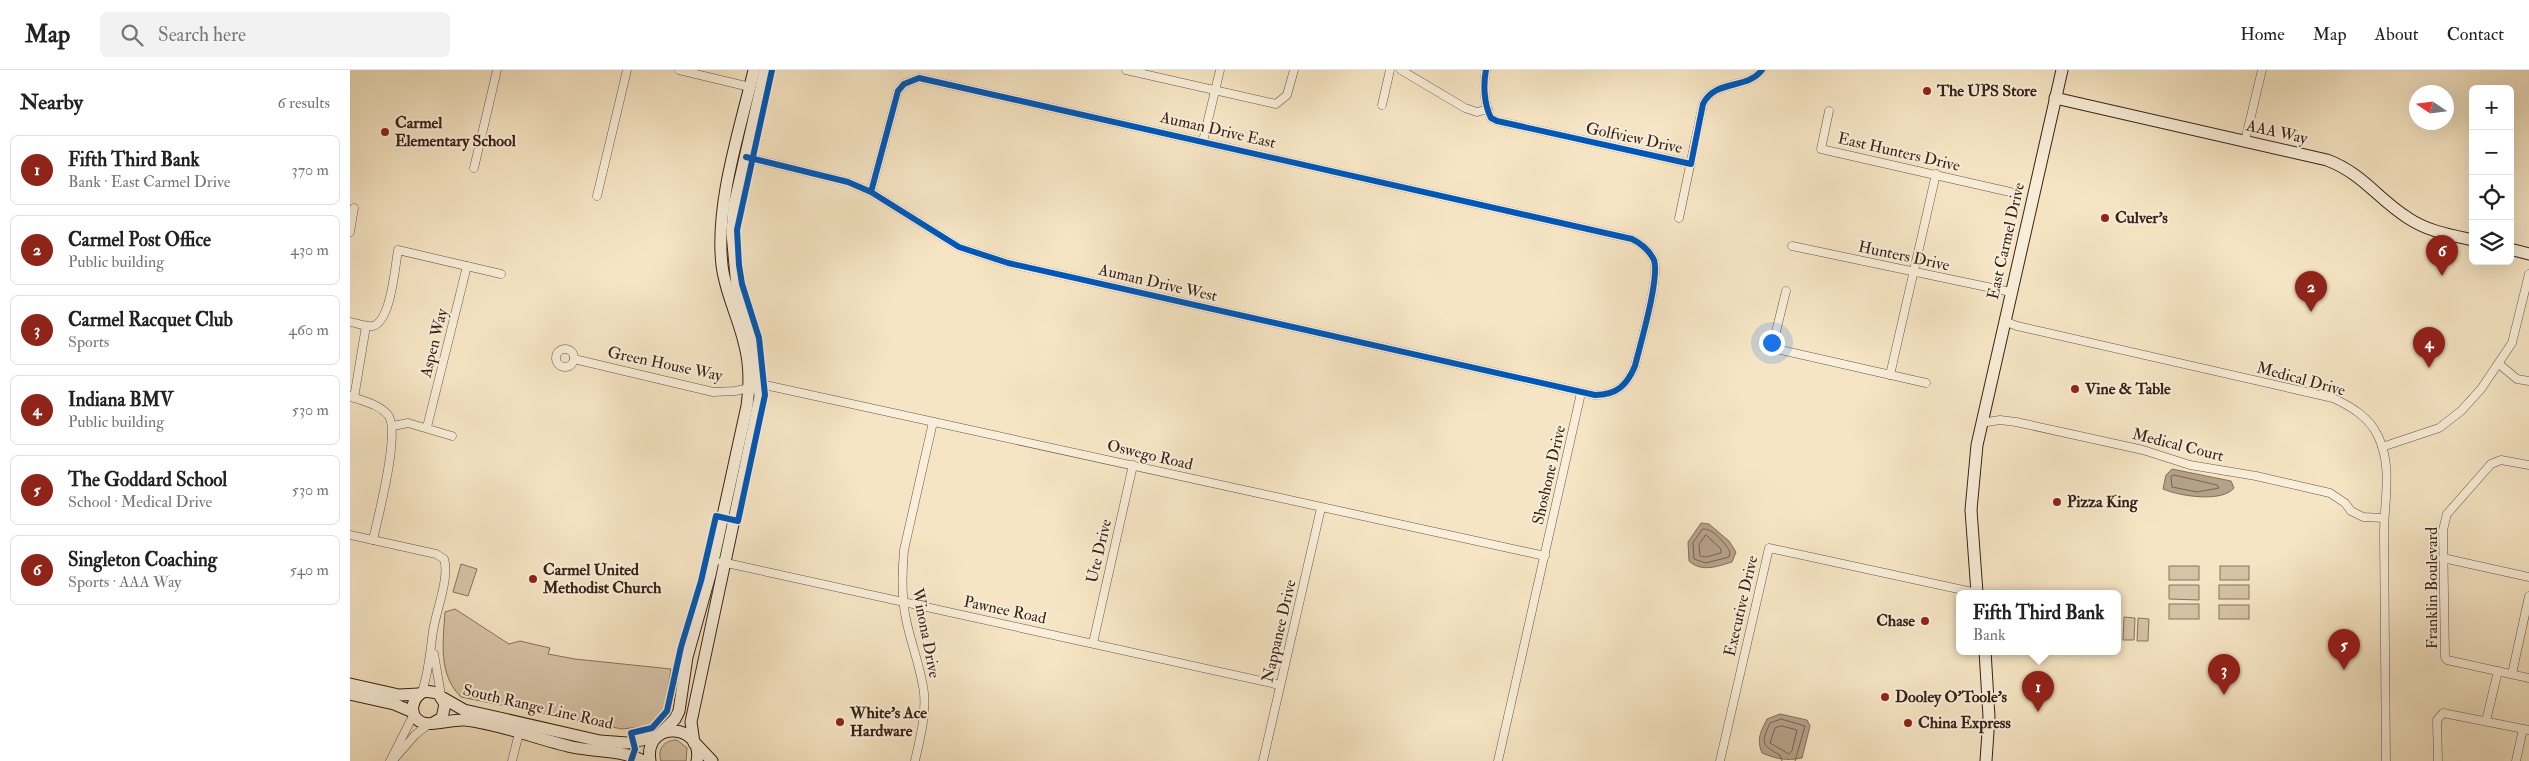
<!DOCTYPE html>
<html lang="en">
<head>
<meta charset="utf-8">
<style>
  body { margin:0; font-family:"IM FELL Double Pica",serif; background:#f2f2f2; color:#222 }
  .controls { position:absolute; right:15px; top:15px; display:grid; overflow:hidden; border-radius:8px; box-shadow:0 5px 20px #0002 }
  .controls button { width:45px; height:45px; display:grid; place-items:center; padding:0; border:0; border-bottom:1px solid #e0e0e0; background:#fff; color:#222; font:25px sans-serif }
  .compass { position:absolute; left:2059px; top:15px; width:45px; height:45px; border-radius:50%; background:#fff; box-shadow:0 5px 20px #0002; rotate:283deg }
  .you { position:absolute; left:1421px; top:272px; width:18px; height:18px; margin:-12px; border:4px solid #fff; border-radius:50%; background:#1a73e8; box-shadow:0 0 0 8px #1a73e833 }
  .badge { display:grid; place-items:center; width:32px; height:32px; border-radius:50%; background:#8f2418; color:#fff; font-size:16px; font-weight:700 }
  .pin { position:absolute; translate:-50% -41px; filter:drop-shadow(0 1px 2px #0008) }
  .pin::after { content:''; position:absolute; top:26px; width:18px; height:15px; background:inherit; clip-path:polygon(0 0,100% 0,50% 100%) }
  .popup { position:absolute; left:1606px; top:520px; width:165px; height:65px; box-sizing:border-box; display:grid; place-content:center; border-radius:8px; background:#fff; filter:drop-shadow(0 1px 4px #0005); font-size:16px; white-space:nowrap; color:#767676 }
  .popup b { font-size:19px; color:#222 }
  .popup::after { content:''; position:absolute; left:50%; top:100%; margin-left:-10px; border:10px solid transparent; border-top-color:#fff }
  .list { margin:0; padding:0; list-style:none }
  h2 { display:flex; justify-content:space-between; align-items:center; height:65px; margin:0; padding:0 20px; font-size:21px }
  h2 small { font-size:16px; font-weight:400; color:#767676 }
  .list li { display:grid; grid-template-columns:32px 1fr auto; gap:15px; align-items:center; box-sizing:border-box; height:70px; margin:0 10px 10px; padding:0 10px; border:1px solid #e0e0e0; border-radius:8px }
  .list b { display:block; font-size:19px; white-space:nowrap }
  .list p { margin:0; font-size:16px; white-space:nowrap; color:#767676 }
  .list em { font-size:16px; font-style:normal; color:#767676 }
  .icon { flex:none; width:28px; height:28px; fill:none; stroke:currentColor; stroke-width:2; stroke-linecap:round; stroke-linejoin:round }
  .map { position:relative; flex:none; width:2179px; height:691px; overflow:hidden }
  header { display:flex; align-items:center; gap:30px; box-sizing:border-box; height:70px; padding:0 25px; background:#fff; border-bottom:1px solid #e0e0e0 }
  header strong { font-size:24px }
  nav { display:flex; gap:28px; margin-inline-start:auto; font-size:18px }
  .search { width:350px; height:45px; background:#f2f2f2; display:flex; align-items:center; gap:12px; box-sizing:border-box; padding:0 18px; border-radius:8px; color:#767676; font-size:19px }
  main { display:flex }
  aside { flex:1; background:#fff }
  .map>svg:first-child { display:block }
</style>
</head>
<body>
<header>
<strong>Map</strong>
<div class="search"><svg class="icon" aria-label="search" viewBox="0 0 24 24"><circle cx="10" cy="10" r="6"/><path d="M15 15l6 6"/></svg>Search here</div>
<nav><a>Home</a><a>Map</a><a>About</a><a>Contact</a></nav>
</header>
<main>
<aside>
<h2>Nearby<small>6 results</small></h2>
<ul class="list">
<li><span class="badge">1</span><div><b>Fifth Third Bank</b><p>Bank · East Carmel Drive</p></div><em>370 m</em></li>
<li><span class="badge">2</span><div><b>Carmel Post Office</b><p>Public building</p></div><em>430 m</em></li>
<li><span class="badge">3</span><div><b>Carmel Racquet Club</b><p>Sports</p></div><em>460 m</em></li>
<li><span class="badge">4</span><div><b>Indiana BMV</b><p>Public building</p></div><em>530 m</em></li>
<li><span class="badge">5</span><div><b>The Goddard School</b><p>School · Medical Drive</p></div><em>530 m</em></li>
<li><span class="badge">6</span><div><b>Singleton Coaching</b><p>Sports · AAA Way</p></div><em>540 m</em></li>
</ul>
</aside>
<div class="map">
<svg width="2179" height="691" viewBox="0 0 2179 691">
  <rect width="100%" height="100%" fill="#f6e5c4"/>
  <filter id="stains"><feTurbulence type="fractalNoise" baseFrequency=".004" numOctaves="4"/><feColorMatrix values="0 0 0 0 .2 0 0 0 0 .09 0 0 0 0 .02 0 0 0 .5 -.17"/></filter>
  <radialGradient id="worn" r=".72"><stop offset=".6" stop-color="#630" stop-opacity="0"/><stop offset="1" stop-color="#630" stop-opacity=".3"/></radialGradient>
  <!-- green -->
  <g fill="#d6c4a7" stroke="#887260">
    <path d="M111,494L127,499L118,526L103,522Z"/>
    <rect x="1819" y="496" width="30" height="14"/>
    <rect x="1870" y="496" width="29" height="14"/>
    <path d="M1819,515H1849V530L1819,529Z"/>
    <rect x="1869" y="515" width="30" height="14"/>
    <rect x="1819" y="534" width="30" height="15"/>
    <rect x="1869" y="535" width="30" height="14"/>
    <path d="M105,539L159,574L170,571L200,578L198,584L225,589L321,599L314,644L298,656L272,659L111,627C88,604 93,573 95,542Z"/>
    <path d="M1774,547L1785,548L1784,570H1773Z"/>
    <path d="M1788,548L1799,549L1798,571H1787Z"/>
    <path d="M327,670L337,678L336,691H311C307,679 314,670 327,670Z"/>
  </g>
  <!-- water -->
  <g fill="#b6a28a" stroke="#846e5c">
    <path d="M1822,399L1881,411L1884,418C1872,433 1829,426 1813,419L1816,405Z"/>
    <path d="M1351,453L1359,454L1379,471L1386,482L1382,492C1368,496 1352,503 1339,491L1338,472Z"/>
    <path d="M1430,644L1457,650L1460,656L1452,688C1437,691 1426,689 1412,683C1406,669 1411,661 1417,649Z"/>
  </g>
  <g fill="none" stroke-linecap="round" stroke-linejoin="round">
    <!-- shore -->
    <g stroke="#786251" stroke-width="1">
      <path d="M1824,405L1867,415L1869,418L1847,422L1822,417L1821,407Z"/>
      <path d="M1353,459C1363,458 1375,473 1380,482L1379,487L1356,493L1344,489L1343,473Z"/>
      <path d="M1356,465L1371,479V483L1356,487L1350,486L1349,475Z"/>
      <path d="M1432,656L1447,660L1442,681L1439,684L1420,673L1425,658Z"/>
      <path d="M1432,691L1430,685C1411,675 1411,673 1420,653L1431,649L1455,656L1445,691"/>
    </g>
    <defs>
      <g id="street">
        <path d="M329,0L400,17"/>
        <path d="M776,0L926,34L937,25L944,0"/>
        <path d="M1051,0L1115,38L1127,42L1138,39"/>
        <path d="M1136,0C1133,15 1134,34 1141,48L1147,51L1341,94"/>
        <path d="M1032,35L1040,0"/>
        <path d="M1479,41L1471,79L1660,122"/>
        <path d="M853,71L870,0"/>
        <path d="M1895,71L1912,0"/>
        <path d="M396,87L498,112L521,122L609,177L658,193L1245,325C1267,325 1277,315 1285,296C1290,275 1310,208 1304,190C1299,180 1292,174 1282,169L569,8L554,14L548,21L521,122"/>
        <path d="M124,98L147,0"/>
        <path d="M247,126L277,0"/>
        <path d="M1329,148L1353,34C1365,9 1397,20 1412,0"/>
        <path d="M0,162L4,138"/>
        <path d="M1442,176L1661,222"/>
        <path d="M1436,221L1422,278L1576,313"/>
        <path d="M1654,251L1667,256L1983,328C2002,337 2019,347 2028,366C2043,397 2034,431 2034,464C2034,539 2035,615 2036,691"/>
        <path d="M0,252C7,253 16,257 23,256C41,251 45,197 48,180L151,204"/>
        <circle cx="215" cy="288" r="9"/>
        <path d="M224,289L363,322L385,321L415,315L1195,486"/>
        <path d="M2149,294L2167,309L2179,311"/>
        <path d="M1540,305L1586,104"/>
        <path d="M0,326C12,331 29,334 38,345C51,361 28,447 23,470"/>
        <path d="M4,328L16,256"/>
        <path d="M1632,349L1637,352L1650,350L1666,352L1716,363L1793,380L1840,395L1906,406L1980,423L1995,433L2001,441L2013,447L2034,448"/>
        <path d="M43,356L58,353L102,366"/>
        <path d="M77,357L117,196"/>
        <path d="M2032,377L2089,358L2111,341L2131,319L2162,273L2179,204"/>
        <path d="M2179,395L2151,390L2141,394L2097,444L2093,460L2095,587L2097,590L2179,608"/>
        <path d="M0,465L86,484L94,489C100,507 86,541 83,561C80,583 79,601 72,622"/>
        <path d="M2093,488L2179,507"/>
        <path d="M372,492L930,615"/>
        <path d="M743,573L783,395"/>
        <path d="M84,584L91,625"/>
        <path d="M2162,604L2179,526"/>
        <path d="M2136,651L2148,601"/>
        <path d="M45,688L65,665L79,654"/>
        <path d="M40,691L64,644"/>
        <path d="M162,691L169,663"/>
        <path d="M565,691C570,668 576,647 574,623C571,598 561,574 556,549C551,526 552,503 554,480L583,352"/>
        <path d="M913,691L971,438"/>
        <path d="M1148,691L1231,323"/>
        <path d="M1370,691L1419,478L1627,523"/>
        <path d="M2088,691L2087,650L2093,643L2179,660"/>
        <path d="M2166,691L2173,659"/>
      </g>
      <g id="secondary">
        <path d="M1705,28L1977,90C2012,103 2028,129 2058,148C2077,161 2100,165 2123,170"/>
        <path d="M2160,179L2179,184"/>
        <path d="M1627,523L1621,440L1627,375L1712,0"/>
        <path d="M1635,581L1639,647L1636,691"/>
        <path d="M0,614L49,625L69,624"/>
        <path d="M0,624L44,634L63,642"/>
        <path d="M93,628L114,640L250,671L277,673L306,667"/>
        <path d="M83,653L92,648L95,634L88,623L75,621C61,627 57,647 73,653C82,656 103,649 115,650C151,654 187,669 222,677C245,682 273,680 293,691"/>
        <path d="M310,664L325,649L329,641L337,587L360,505L397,336C400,315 400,293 394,272C388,246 375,222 372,195C365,134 390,60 404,0"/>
        <path d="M344,673L341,652L410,327L406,276L387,217L382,163L384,136L415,0"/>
        <path d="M346,674L362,691"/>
        <path d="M300,691C293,649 355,653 347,691"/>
      </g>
    </defs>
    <!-- street casing -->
    <use href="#street" stroke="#685243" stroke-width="9"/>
    <!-- secondary casing -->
    <use href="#secondary" stroke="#392118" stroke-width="13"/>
    <!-- street -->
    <use href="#street" stroke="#f9eed9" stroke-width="8"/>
    <!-- secondary -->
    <use href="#secondary" stroke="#f9eed9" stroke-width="11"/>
    <defs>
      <g id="cycleway">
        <path d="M1136,0C1133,15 1134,34 1141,48L1147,51L1341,94L1353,34C1365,9 1397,20 1412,0"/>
        <path d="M396,87L498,112L521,122L609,177L658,193L1245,325C1267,325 1277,315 1285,296C1290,275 1310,208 1304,190C1299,180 1292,174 1282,169L569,8L554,14L548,21L521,122"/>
        <path d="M281,691L285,679L281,663L302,658L317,641L331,577L351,511L366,446L388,451L415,325L409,268L392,214L389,195L387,160L422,0"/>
      </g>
    </defs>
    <!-- cycleway casing -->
    <use href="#cycleway" stroke="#f9eed9" stroke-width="9"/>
    <!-- cycleway -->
    <use href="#cycleway" stroke="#0057b8" stroke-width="6"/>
  </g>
  <!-- markers -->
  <g fill="#8f2418" stroke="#f9eed9" stroke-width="2">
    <circle cx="1577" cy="21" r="5"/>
    <circle cx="35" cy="62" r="5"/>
    <circle cx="1755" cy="148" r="5"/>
    <circle cx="1725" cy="319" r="5"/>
    <circle cx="1707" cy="432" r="5"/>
    <circle cx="183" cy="509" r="5"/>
    <circle cx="1575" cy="551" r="5"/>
    <circle cx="1535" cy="627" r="5"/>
    <circle cx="490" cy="652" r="5"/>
    <circle cx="1558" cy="653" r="5"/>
  </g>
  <g text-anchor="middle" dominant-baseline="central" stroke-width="4" stroke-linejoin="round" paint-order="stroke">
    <!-- poi labels -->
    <g font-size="16" font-weight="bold" fill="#392118" stroke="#f9eed9" text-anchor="start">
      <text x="1587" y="21">The UPS Store</text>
      <text x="45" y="53">Carmel<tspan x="45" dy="18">Elementary School</tspan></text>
      <text x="1765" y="148">Culver's</text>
      <text x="1735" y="319">Vine &amp; Table</text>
      <text x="1717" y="432">Pizza King</text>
      <text x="193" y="500">Carmel United<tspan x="193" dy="18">Methodist Church</tspan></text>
      <text x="1565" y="551" text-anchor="end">Chase</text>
      <text x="1545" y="627">Dooley O'Toole's</text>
      <text x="500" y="643">White's Ace<tspan x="500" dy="18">Hardware</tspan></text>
      <text x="1568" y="653">China Express</text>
    </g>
    <!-- street labels -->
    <g font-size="16" fill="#392118" stroke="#f9eed9">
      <text transform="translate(868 60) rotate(13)">Auman Drive East</text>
      <text transform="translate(1927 62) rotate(13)">AAA Way</text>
      <text transform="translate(1284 68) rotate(12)">Golfview Drive</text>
      <text transform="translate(1549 82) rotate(13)">East Hunters Drive</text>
      <text transform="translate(1656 171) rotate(-77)">East Carmel Drive</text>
      <text transform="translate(1554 186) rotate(12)">Hunters Drive</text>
      <text transform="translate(808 213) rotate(13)">Auman Drive West</text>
      <text transform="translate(84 273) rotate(-76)">Aspen Way</text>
      <text transform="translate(315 294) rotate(12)">Green House Way</text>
      <text transform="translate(1951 309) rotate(15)">Medical Drive</text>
      <text transform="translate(1828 375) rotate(14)">Medical Court</text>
      <text transform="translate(800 385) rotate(13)">Oswego Road</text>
      <text transform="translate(1199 405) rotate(-77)">Shoshone Drive</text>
      <text transform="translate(749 481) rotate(-77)">Ute Drive</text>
      <text transform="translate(2082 518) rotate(-90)">Franklin Boulevard</text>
      <text transform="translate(1391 536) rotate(-77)">Executive Drive</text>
      <text transform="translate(655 540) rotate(12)">Pawnee Road</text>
      <text transform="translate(929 561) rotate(-77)">Nappanee Drive</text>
      <text transform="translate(576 563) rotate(79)">Winona Drive</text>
      <text transform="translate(188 637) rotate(13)">South Range Line Road</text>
    </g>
  </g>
  <rect width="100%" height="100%" filter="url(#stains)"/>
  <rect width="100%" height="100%" fill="url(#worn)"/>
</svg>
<div class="controls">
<button>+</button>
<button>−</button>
<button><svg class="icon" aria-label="locate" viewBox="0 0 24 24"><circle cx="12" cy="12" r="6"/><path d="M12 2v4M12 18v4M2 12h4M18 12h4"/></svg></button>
<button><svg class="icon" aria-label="layers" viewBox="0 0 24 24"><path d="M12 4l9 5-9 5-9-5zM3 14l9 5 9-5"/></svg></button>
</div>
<svg class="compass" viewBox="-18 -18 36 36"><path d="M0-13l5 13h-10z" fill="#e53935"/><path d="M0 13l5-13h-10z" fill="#767676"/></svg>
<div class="you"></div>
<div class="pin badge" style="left:1688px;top:642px">1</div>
<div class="popup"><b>Fifth Third Bank</b>Bank</div>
<div class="pin badge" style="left:1961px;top:242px">2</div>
<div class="pin badge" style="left:1874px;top:625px">3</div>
<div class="pin badge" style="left:2079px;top:298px">4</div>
<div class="pin badge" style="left:1994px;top:600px">5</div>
<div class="pin badge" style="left:2092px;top:206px">6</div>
</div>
</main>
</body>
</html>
